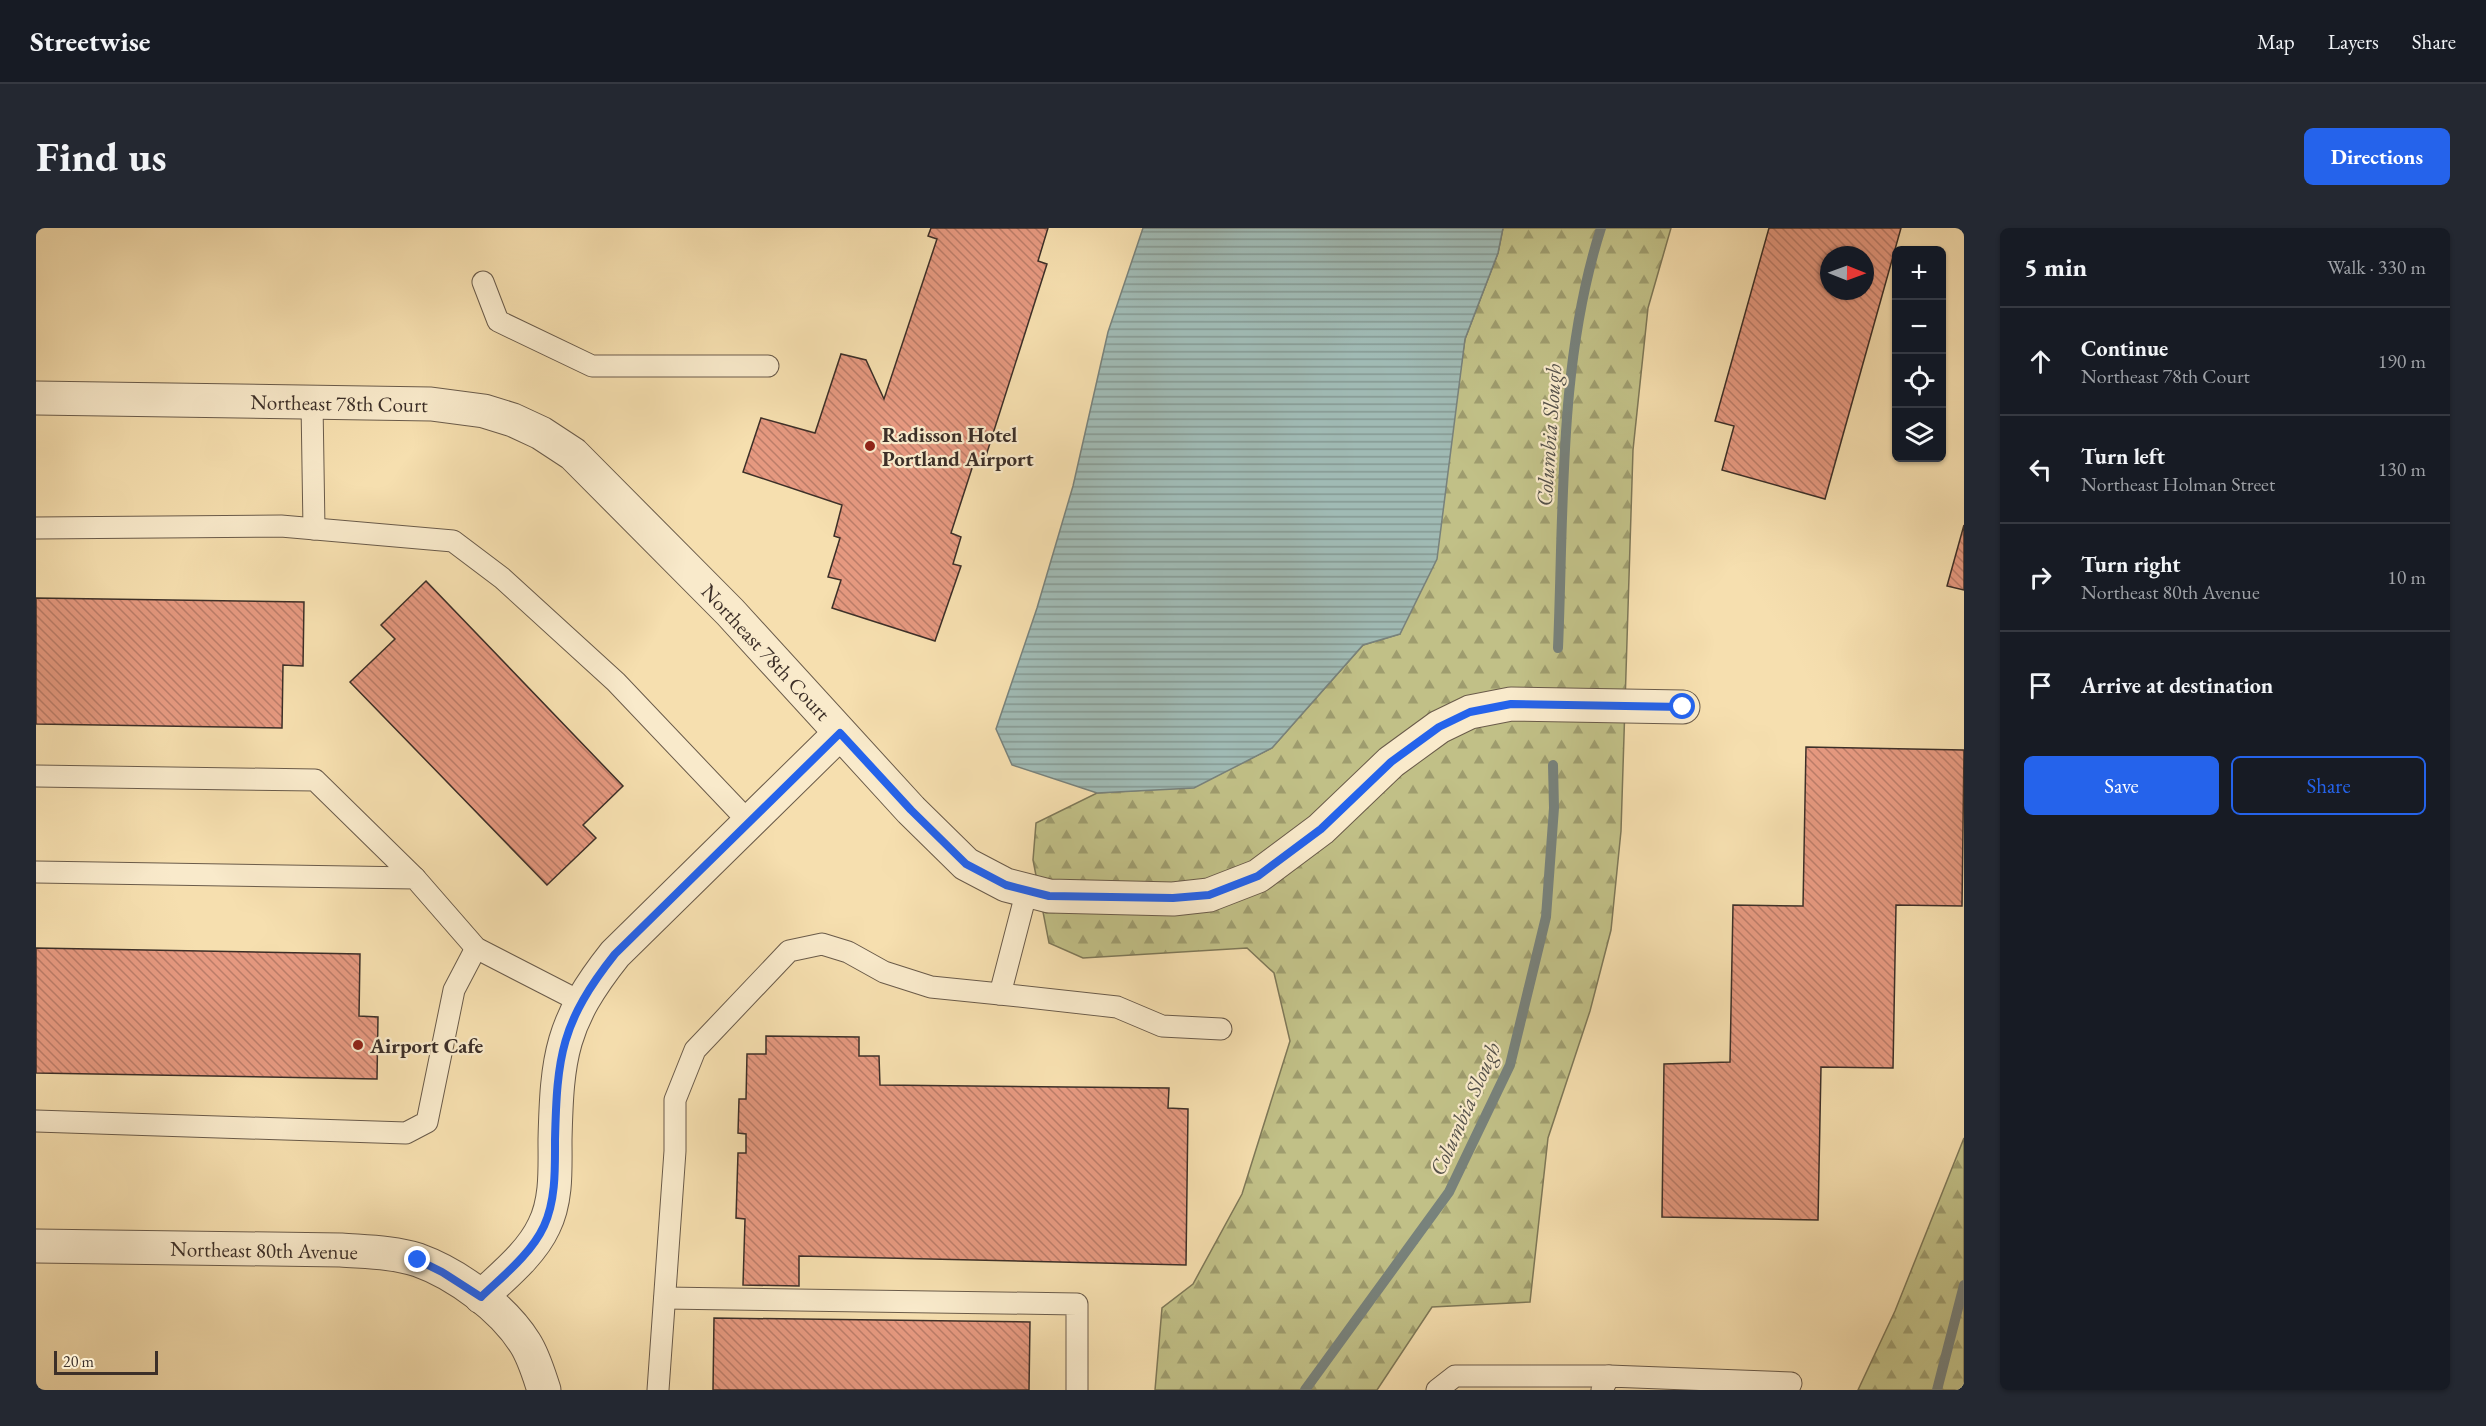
<!DOCTYPE html>
<html lang="en">
<head>
<meta charset="utf-8">
<style>
  body { margin:0; font-family:"EB Garamond",serif; background:#242831; color:#f1f3f6 }
  .controls { position:absolute; right:18px; top:18px; display:grid; overflow:hidden; border-radius:9px; box-shadow:0 2px 4px #0004 }
  .controls button { width:54px; height:54px; display:grid; place-items:center; padding:0; border:0; border-bottom:2px solid #363941; background:#171b24; color:#f1f3f6; font:30px sans-serif }
  .compass { position:absolute; left:1784px; top:18px; width:54px; height:54px; border-radius:50%; background:#171b24; box-shadow:0 2px 4px #0004; rotate:91deg }
  .scale { position:absolute; left:18px; bottom:15px; width:104px; box-sizing:border-box; padding-left:6px; border:3px solid #3c2f28; border-top:0; font-size:16px; line-height:21px; white-space:nowrap; color:#3c2f28; -webkit-text-stroke:4px #f9eacb; paint-order:stroke }
  .stop { position:absolute; width:18px; height:18px; margin:-14px; border:4px solid #2563eb; border-radius:50%; background:#fff }
  .stop.end { background:#2563eb; border-color:#fff; box-shadow:0 2px 6px #0008 }
  .list { margin:0; padding:0; list-style:none }
  h2 { display:flex; justify-content:space-between; align-items:center; height:78px; margin:0; padding:0 24px; font-size:26px }
  h2 small { font-size:20px; font-weight:400; color:#9ea1a6 }
  .list li { display:grid; grid-template-columns:39px 1fr auto; gap:18px; align-items:center; box-sizing:border-box; height:108px; padding:0 24px; border-top:2px solid #363941 }
  .list b { display:block; font-size:22px; white-space:nowrap }
  .list p { margin:0; font-size:20px; white-space:nowrap; color:#9ea1a6 }
  .list em { font-size:20px; font-style:normal; color:#9ea1a6 }
  .actions { display:flex; gap:12px; padding:18px 24px }
  .actions a { flex:1; padding:14px 0; border:2px solid #2563eb; border-radius:9px; text-align:center; font-size:21px; color:#2563eb }
  .actions .main { background:#2563eb; color:#fff }
  .icon { flex:none; width:33px; height:33px; fill:none; stroke:currentColor; stroke-width:2; stroke-linecap:round; stroke-linejoin:round }
  .map { position:relative; flex:none; width:1928px; height:1162px; overflow:hidden; border-radius:9px }
  header { display:flex; align-items:center; gap:36px; box-sizing:border-box; height:84px; padding:0 30px; background:#171b24; border-bottom:2px solid #363941 }
  header strong { font-size:28px }
  nav { display:flex; gap:33px; margin-inline-start:auto; font-size:21px }
  .intro { display:flex; align-items:center; justify-content:space-between; box-sizing:border-box; height:144px; padding:0 36px }
  h1 { margin:0; font-size:42px }
  .button { padding:15px 27px; border-radius:9px; background:#2563eb; color:#fff; font-size:21px; font-weight:700 }
  main { display:flex; gap:36px; padding:0 36px }
  aside { flex:1; background:#171b24; border-radius:9px; box-shadow:0 2px 4px #0004 }
  .map>svg:first-child { display:block }
</style>
</head>
<body>
<header>
<strong>Streetwise</strong>
<nav><a>Map</a><a>Layers</a><a>Share</a></nav>
</header>
<div class="intro"><h1>Find us</h1><a class="button">Directions</a></div>
<main>
<div class="map">
<svg width="1928" height="1162" viewBox="0 0 1928 1162">
  <defs>
    <pattern id="forest-firs" width="22" height="20" patternUnits="userSpaceOnUse" patternTransform="scale(1.5)"><rect width="22" height="20" fill="#c1c087"/><path d="M5 1l3.5 6h-7zM16 11l3.5 6h-7z" fill="#9e9c6e"/></pattern>
    <pattern id="water-rules" width="6" height="5" patternUnits="userSpaceOnUse" patternTransform="scale(1.5)"><rect width="6" height="5" fill="#a0bab4"/><path d="M0 2.5h6" fill="none" stroke="#849892"/></pattern>
    <pattern id="building-back-hatch" width="6" height="6" patternUnits="userSpaceOnUse" patternTransform="scale(1.5)"><rect width="6" height="6" fill="#e69980"/><path d="M-1 5l2 2M0 0l6 6M5-1l2 2" fill="none" stroke="#bc7d69"/></pattern>
  </defs>
  <rect width="100%" height="100%" fill="#f6dfaf"/>
  <filter id="stains"><feTurbulence type="fractalNoise" baseFrequency=".00333" numOctaves="4"/><feColorMatrix values="0 0 0 0 .2 0 0 0 0 .09 0 0 0 0 .02 0 0 0 .5 -.17"/></filter>
  <radialGradient id="worn" r=".72"><stop offset=".6" stop-color="#630" stop-opacity="0"/><stop offset="1" stop-color="#630" stop-opacity=".3"/></radialGradient>
  <!-- forest -->
  <g fill="url(#forest-firs)" stroke="#7e7858" stroke-width="1.5">
    <path d="M1467,0H1635L1612,80L1597,222L1585,603L1575,702L1554,783L1512,910L1494,1074L1396,1079L1341,1162H1119L1126,1080L1157,1056L1206,966L1254,813L1238,745L1211,720L1047,730L1013,715L997,632L1000,595L1061,565L1158,559L1236,520L1327,417L1364,406L1418,185L1429,111L1462,25Z"/>
    <path d="M1928,910V1162H1822L1859,1083Z"/>
  </g>
  <!-- water -->
  <path fill="url(#water-rules)" stroke="#78827c" stroke-width="1.5" d="M1107,0H1467L1462,25L1429,111L1401,331L1364,406L1327,417L1236,520L1158,560L1061,565L976,537L960,501L1001,380L1037,258L1072,104Z"/>
  <g fill="none" stroke-linecap="round" stroke-linejoin="round">
    <!-- stream -->
    <g stroke="#78827c" stroke-width="10">
      <path d="M1522,420C1528,280 1522,134 1565,0"/>
      <path d="M1269,1162L1413,964L1474,837L1510,689L1518,580L1517,537"/>
      <path d="M1901,1162L1928,1057"/>
    </g>
  </g>
  <!-- building -->
  <g fill="url(#building-back-hatch)" stroke="#3c2f28" stroke-width="1.5" fill-rule="evenodd">
    <path d="M895,0H1012L1002,33L1011,36L948,234L939,231L915,305L925,309L917,336L925,338L899,413L796,380L805,352L792,349L804,310L798,308L806,277L707,244L725,190L779,205L805,126L830,132L848,171L901,11L892,8Z"/>
    <path d="M1733,0H1865L1789,271L1686,242L1698,198L1679,193ZM1793,27H1829V63H1793Z"/>
    <path d="M1928,297V362L1911,358Z"/>
    <path d="M390,353L587,558L547,597L560,610L511,657L314,454L359,411L345,397Z"/>
    <path d="M0,370L268,374L267,438L247,437L246,500L0,496Z"/>
    <path d="M1770,519L1928,522L1926,678L1860,677L1857,840L1785,839L1782,992L1626,989L1628,836L1694,834L1697,677L1767,678Z"/>
    <path d="M0,720L324,726L323,788L342,789L341,851L0,845Z"/>
    <path d="M730,808L823,809V828H843L844,857L1133,860L1132,880L1152,881L1150,1037L763,1028V1058L707,1057L709,991L700,990L702,925H710V906L702,905L703,871H710L711,826H730Z"/>
    <path d="M678,1090L994,1094L993,1162H677Z"/>
  </g>
  <g fill="none" stroke-linecap="round" stroke-linejoin="round">
    <defs>
      <g id="service">
        <path d="M447,54L462,93L556,138H732"/>
        <path d="M276,175L278,301"/>
        <path d="M0,300L245,298L417,313L466,350L580,454L713,594"/>
        <path d="M0,548L279,552L379,650"/>
        <path d="M0,644L379,650L440,720L545,774"/>
        <path d="M991,662L964,766L1081,779L1126,798L1185,801"/>
        <path d="M0,893L370,905L391,894L418,762L440,720"/>
        <path d="M629,1070L1041,1076V1162"/>
        <path d="M622,1162L639,923V872L659,822L753,723L786,716L812,724L848,744L895,759L964,766"/>
        <path d="M1401,1162L1419,1148H1573"/>
        <path d="M1566,1162L1573,1148L1755,1155L1752,1162"/>
      </g>
      <g id="minor">
        <path d="M0,170L395,176L448,183L477,192L505,205L537,226L694,384L875,582L930,636L970,657L1013,668L1137,671L1173,667L1222,648L1285,601L1355,534L1403,499L1434,484L1475,476L1647,479"/>
        <path d="M445,1069C467,1048 495,1026 508,998C521,972 519,940 519,912C521,828 525,794 579,726L804,505"/>
      </g>
      <path id="tertiary" d="M0,1018L305,1022C330,1024 357,1024 382,1032C421,1046 467,1080 489,1115C498,1129 503,1147 508,1162"/>
    </defs>
    <!-- service casing -->
    <use href="#service" stroke="#6a5b4a" stroke-width="23"/>
    <!-- minor casing -->
    <use href="#minor" stroke="#6a5b4a" stroke-width="35"/>
    <!-- tertiary casing -->
    <use href="#tertiary" stroke="#6a5b4a" stroke-width="35"/>
    <!-- service -->
    <use href="#service" stroke="#f9eacb" stroke-width="21"/>
    <!-- minor -->
    <use href="#minor" stroke="#f9eacb" stroke-width="33"/>
    <!-- tertiary -->
    <use href="#tertiary" stroke="#f9eacb" stroke-width="33"/>
  </g>
  <g fill="none" stroke-linecap="round" stroke-linejoin="round">
    <!-- route -->
    <path stroke="#2563eb" stroke-width="8" d="M382,1032L406,1044L445,1069C467,1048 495,1026 508,998C520,972 519,940 519,912C521,828 525,794 579,726L804,505L875,582L930,636L970,657L1013,668L1137,670L1173,667L1222,648L1285,601L1355,534L1403,499L1434,484L1475,476L1647,479"/>
  </g>
  <!-- markers -->
  <g fill="#8f2418" stroke="#f9eacb" stroke-width="2">
    <circle cx="834" cy="218" r="6"/>
    <circle cx="322" cy="817" r="6"/>
  </g>
  <g text-anchor="middle" dominant-baseline="central" stroke-width="4.5" stroke-linejoin="round" paint-order="stroke">
    <!-- street labels -->
    <g font-size="21" fill="#3c2f28" stroke="#f9eacb">
      <text transform="translate(303 175) rotate(1)">Northeast 78th Court</text>
      <text transform="translate(730 424) rotate(47)">Northeast 78th Court</text>
      <text transform="translate(228 1022) rotate(1)">Northeast 80th Avenue</text>
    </g>
    <!-- poi labels -->
    <g font-size="21" font-weight="bold" fill="#3c2f28" stroke="#f9eacb" text-anchor="start">
      <text x="846" y="206">Radisson Hotel<tspan x="846" dy="24">Portland Airport</tspan></text>
      <text x="334" y="817">Airport Cafe</text>
    </g>
    <!-- water labels -->
    <g font-size="22" font-style="italic" fill="#55524b" stroke="#f9eacb">
      <text transform="translate(1513 207) rotate(-86)">Columbia Slough</text>
      <text transform="translate(1429 881) rotate(-66)">Columbia Slough</text>
    </g>
  </g>
  <rect width="100%" height="100%" filter="url(#stains)"/>
  <rect width="100%" height="100%" fill="url(#worn)"/>
</svg>
<div class="controls">
<button>+</button>
<button>−</button>
<button><svg class="icon" aria-label="locate" viewBox="0 0 24 24"><circle cx="12" cy="12" r="6"/><path d="M12 2v4M12 18v4M2 12h4M18 12h4"/></svg></button>
<button><svg class="icon" aria-label="layers" viewBox="0 0 24 24"><path d="M12 4l9 5-9 5-9-5zM3 14l9 5 9-5"/></svg></button>
</div>
<svg class="compass" viewBox="-18 -18 36 36"><path d="M0-13l5 13h-10z" fill="#e53935"/><path d="M0 13l5-13h-10z" fill="#9ea1a6"/></svg>
<div class="scale">20 m</div>
<div class="stop" style="left:1647px;top:479px"></div>
<div class="stop end" style="left:382px;top:1032px"></div>
</div>
<aside>
<h2>5 min<small>Walk · 330 m</small></h2>
<ul class="list">
<li><svg class="icon" aria-label="ahead" viewBox="0 0 24 24"><path d="M12 20V5M6 11l6-6 6 6"/></svg><div><b>Continue</b><p>Northeast 78th Court</p></div><em>190 m</em></li>
<li><svg class="icon" aria-label="left" viewBox="0 0 24 24"><path d="M17 20v-9H6M10 6l-5 5 5 5"/></svg><div><b>Turn left</b><p>Northeast Holman Street</p></div><em>130 m</em></li>
<li><svg class="icon" aria-label="right" viewBox="0 0 24 24"><path d="M7 20v-9h11M14 6l5 5-5 5"/></svg><div><b>Turn right</b><p>Northeast 80th Avenue</p></div><em>10 m</em></li>
<li><svg class="icon" aria-label="arrive" viewBox="0 0 24 24"><path d="M6 21V4h12l-3 4 3 4H6"/></svg><div><b>Arrive at destination</b></div></li>
</ul>
<div class="actions"><a class="main">Save</a><a>Share</a></div>
</aside>
</main>
</body>
</html>
